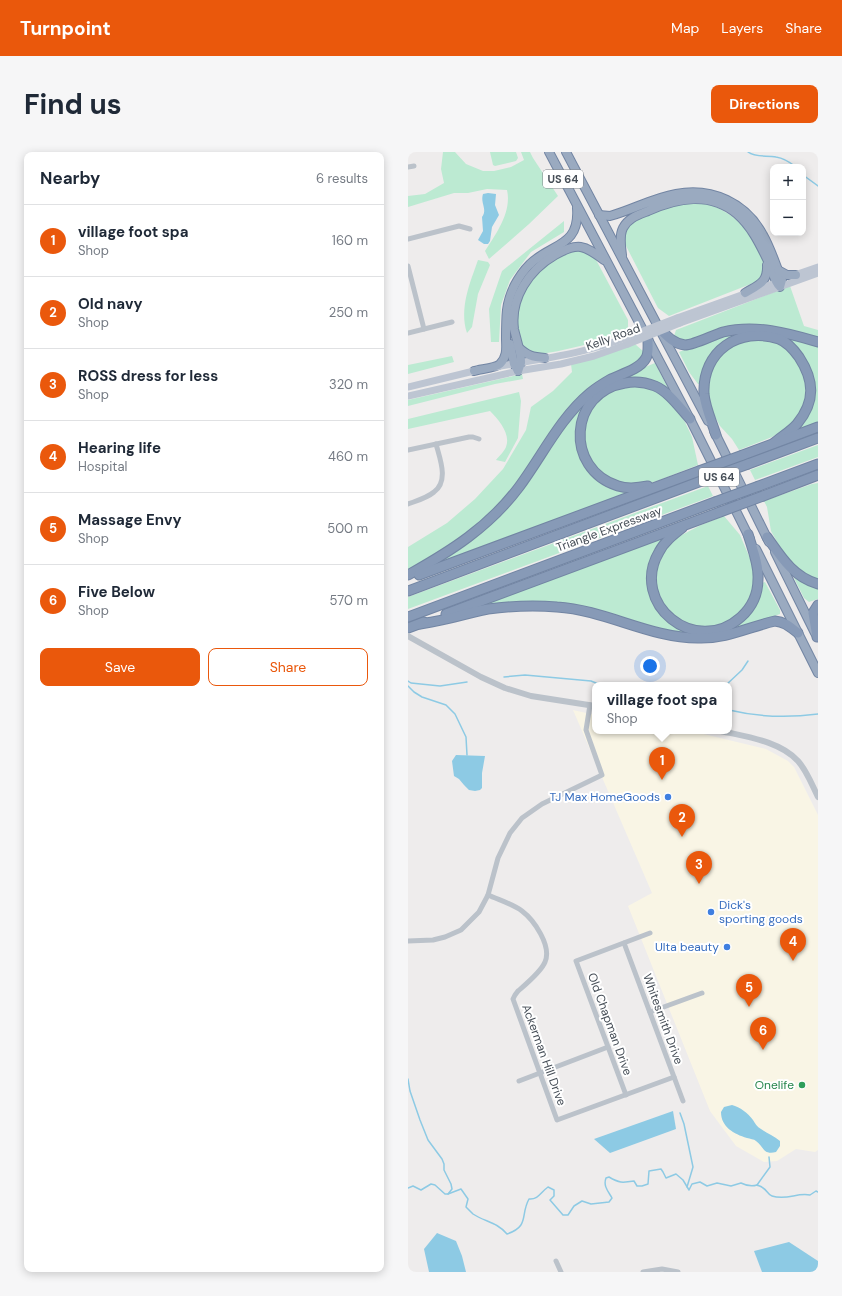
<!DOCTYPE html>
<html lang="en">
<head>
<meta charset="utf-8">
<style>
  body { margin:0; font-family:"DM Sans",sans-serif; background:#f6f6f7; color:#1f2937 }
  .controls { position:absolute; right:12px; top:12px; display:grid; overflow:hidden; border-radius:8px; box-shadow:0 2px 10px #0003 }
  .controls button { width:36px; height:36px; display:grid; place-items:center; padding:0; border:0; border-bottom:1px solid #e0e1e3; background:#fff; color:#1f2937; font:20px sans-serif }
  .you { position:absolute; left:242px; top:514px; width:14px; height:14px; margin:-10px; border:3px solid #fff; border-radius:50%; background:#1a73e8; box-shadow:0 0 0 6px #1a73e833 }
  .badge { display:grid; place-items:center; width:26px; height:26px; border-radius:50%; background:#ea580c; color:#fff; font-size:13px; font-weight:700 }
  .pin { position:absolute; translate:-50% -33px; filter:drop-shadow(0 1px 2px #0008) }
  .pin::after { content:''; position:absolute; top:21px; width:14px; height:12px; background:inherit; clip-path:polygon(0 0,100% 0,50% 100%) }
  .popup { position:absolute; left:184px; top:530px; width:140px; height:52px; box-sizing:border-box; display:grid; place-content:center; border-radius:8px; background:#fff; filter:drop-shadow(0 1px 3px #0005); font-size:13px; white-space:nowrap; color:#747a83 }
  .popup b { font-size:15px; color:#1f2937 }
  .popup::after { content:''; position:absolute; left:50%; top:100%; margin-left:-8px; border:8px solid transparent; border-top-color:#fff }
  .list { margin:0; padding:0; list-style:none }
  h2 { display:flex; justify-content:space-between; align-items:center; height:52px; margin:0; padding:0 16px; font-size:17px }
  h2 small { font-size:13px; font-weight:400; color:#747a83 }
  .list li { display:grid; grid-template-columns:26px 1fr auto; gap:12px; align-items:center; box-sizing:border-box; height:72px; padding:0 16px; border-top:1px solid #e0e1e3 }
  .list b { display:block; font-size:15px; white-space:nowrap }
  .list p { margin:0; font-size:13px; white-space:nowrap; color:#747a83 }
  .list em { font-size:13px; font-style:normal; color:#747a83 }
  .actions { display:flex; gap:8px; padding:12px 16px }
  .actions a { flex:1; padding:9px 0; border:1px solid #ea580c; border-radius:8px; text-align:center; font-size:14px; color:#ea580c }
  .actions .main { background:#ea580c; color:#fff }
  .map { position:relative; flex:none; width:410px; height:1120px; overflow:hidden; border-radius:8px }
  header { display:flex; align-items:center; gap:24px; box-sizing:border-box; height:56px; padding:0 20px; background:#ea580c; color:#fff }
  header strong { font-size:19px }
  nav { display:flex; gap:22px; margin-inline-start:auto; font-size:14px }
  .intro { display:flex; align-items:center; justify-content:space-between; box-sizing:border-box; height:96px; padding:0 24px }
  h1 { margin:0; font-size:28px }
  .button { padding:10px 18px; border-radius:8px; background:#ea580c; color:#fff; font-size:14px; font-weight:700 }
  main { display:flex; gap:24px; padding:0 24px }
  aside { flex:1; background:#fff; border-radius:8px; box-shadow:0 2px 10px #0003 }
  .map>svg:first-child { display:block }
</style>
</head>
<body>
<header>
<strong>Turnpoint</strong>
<nav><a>Map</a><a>Layers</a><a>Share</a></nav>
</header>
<div class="intro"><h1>Find us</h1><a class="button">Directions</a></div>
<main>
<aside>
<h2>Nearby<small>6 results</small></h2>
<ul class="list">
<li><span class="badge">1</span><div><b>village foot spa</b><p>Shop</p></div><em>160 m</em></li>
<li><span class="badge">2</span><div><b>Old navy</b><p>Shop</p></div><em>250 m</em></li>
<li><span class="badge">3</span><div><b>ROSS dress for less</b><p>Shop</p></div><em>320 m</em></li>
<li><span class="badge">4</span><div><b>Hearing life</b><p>Hospital</p></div><em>460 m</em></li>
<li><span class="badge">5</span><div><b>Massage Envy</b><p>Shop</p></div><em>500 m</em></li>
<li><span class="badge">6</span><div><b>Five Below</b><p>Shop</p></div><em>570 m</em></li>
</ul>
<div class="actions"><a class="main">Save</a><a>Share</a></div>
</aside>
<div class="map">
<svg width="410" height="1120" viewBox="0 0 410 1120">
  <rect width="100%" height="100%" fill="#eeecec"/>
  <!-- commercial -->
  <path fill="#f9f5e5" d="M165,558L187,563V579H283L358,597L380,609L386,615L410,663V998L407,1000L388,997L369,1009L356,1010L328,994L302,959L220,754L244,741Z"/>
  <!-- green -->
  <g fill="#bcead2">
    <path d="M35,0H47L58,12L75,19H86L103,15L116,8L113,0H122L125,6L150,44L121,72L81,107L77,99C88,82 104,60 99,38L79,37L60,41H46L0,55V44L17,42L36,31L33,17Z"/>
    <path d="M82,0H108L110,6L108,9L87,14L85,13Z"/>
    <path d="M294,50C322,59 336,70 349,96C352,100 356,107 356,113C356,118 354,123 353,128L261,164L250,156L217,92L216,84L218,76L224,69L264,52Z"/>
    <path d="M156,69V80L123,100L102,128L93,153L91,190H83L81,157L94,119Z"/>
    <path d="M169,98L179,99L186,104L220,168V180C189,190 158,199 125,203L113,192L110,183L109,164L113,145L121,130L129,120L158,100Z"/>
    <path d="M70,108L80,110L82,113L70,142L64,175L59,181C51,156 62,131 70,108Z"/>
    <path d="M382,134L396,174L410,178V187L367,176L280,189H272L266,184L268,178Z"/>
    <path d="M332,180V183L325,186L293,232H290L281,220L271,200L305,186Z"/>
    <path d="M371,182L410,193V272L388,280L406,234Z"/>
    <path d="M348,186L371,191L391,208L400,235L394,261L387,270L378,277L364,285L331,298L324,287L312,274L303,257L299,244L300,222L305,211L323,193Z"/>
    <path d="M227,192L236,200L232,209L198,227L130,302L96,348L52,388L0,420V395L39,371L67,347L95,317L118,278L123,255L145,239L164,220L163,212Z"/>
    <path d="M44,204L46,210L0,222V213Z"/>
    <path d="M247,211L260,236L258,237L216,227H208Z"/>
    <path d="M114,222L115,227L87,232L0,254V248Z"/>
    <path d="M217,233L244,235L266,254L277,270L284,285L290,313L249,329L234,333H218L193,322L178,301L175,276L186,251L195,242Z"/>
    <path d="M111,240L113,249L110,286L97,310L88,308C91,304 96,300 98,295C103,282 91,268 82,259L0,277V267Z"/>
    <path d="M179,250L175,256L176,311L216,338L217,341L200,350L28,414L27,412L63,388L169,257Z"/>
    <path d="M410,293V305L347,328L342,318Z"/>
    <path d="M410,331V429L395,424L378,406L363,379L359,355L356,349L404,332Z"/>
    <path d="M300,334L305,344L0,457V445Z"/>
    <path d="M316,364L332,383L344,411L348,425V434L338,456L320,471L298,477L277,472L259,458L249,440L247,421L258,395L268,386L293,373Z"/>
    <path d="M259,382L254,391L244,442L285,483L265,481L193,460L78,455L77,452Z"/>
    <path d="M388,425L410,435V447L401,450L396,446L386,426Z"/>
    <path d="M357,430L372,458V462L337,475L321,480V477L354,431Z"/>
  </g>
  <!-- water -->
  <g fill="#8dcae4">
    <path d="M80,41L88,42L87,53L91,63L84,75L82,89L80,92H76L70,88L75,79L74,65C80,58 72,51 75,42Z"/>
    <path d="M48,603L77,604L74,621V636L72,638L67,639L61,638L56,633L51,627L46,624L44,609Z"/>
    <path d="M324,953C332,955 340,961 345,968C347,971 349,975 353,977C359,981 366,984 372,989V994L368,1000C355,1003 356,995 348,989C346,987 342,987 339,986C326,982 313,975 313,960L316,955Z"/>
    <path d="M265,959L268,977L202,1001L186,987Z"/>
    <path d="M29,1081L48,1089L54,1104L58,1120H21L16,1097Z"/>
    <path d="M381,1090L410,1109V1120H354L346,1099Z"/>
  </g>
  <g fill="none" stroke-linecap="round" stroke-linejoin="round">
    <!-- stream -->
    <g stroke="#8dcae4" stroke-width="1.5">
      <path d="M340,0C348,6 359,3 368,5C375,6 383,11 388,15"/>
      <path d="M395,23L410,34"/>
      <path d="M96,525L117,523L183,529L193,533"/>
      <path d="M0,529L3,531L32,534L59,530"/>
      <path d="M318,533L334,518L340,509"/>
      <path d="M0,534L6,540L14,545L38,553L47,562L58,585L59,603"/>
      <path d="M321,558C350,565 380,566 410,562"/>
      <path d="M0,927L2,939L12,968L20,988L34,1007L36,1012V1018L43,1032L44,1037L40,1042"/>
      <path d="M272,961L276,972L285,1015L279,1035"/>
      <path d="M349,1033L362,1015L361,1005"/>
      <path d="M0,1036L5,1034L13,1038L23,1032L27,1033L37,1042H40L53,1037L60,1047L58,1055C60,1057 63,1060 65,1062C77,1070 89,1070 99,1082C122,1074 112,1063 121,1047C130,1048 133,1040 140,1035L146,1038V1044L142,1048L155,1063H160L166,1054L174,1049L183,1052L201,1050L204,1046C200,1039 195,1034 198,1026L201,1025C211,1031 214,1031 226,1029L229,1034H234L240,1032L241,1019L253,1017L255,1020L258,1026L268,1022L275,1028L281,1038L284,1032L292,1030L299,1034L309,1031L323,1034L333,1031C339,1034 343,1035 349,1033C351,1034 353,1034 355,1036C359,1038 360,1043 364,1044C379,1049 389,1040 402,1043L408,1039L410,1040"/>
    </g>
    <defs>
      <g id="trunk">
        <path d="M141,0L282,267L342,387"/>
        <path d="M158,0L300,269"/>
        <path d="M191,63L202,64C224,58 245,46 268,42C304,35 338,51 355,83C363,97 368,114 374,128L372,135C366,129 365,121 362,113C353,95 345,76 329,62C302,39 269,46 240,59C230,63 220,66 215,76C211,84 213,95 214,103"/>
        <path d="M370,118L379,123H388"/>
        <path d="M337,141C350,133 360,131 359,113"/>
        <path d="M102,192L106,212L110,219"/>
        <path d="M110,195C120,204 124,205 137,206"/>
        <path d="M66,219C72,217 88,216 92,212C100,204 98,195 98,186C98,177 98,167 99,158C101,141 110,124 122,112C144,91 172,95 169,56"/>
        <path d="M110,219C111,217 112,213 113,211C114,204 108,186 106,177C102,146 121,118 147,103C170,90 176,93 196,108"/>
        <path d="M306,279L361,390"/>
        <path d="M348,397L410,521"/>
        <path d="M367,400L407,481"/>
      </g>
      <g id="motorway">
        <path d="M252,177C259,184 266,192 277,193C286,193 305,183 315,180C347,172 380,181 410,190"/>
        <path d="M308,283C304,270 297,255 296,242C294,199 331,174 371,187C379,190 386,198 391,205C406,228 408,249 389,272C383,279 373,285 366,291"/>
        <path d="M335,303L410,275"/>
        <path d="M340,312L410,286"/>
        <path d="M240,334C230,336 219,337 210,334C156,317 161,240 217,231C227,229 237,230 247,234C261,240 272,256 282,267"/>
        <path d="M351,334L410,312"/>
        <path d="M355,344L410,323"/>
        <path d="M274,376C265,383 256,390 251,400C221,451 287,506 333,465C344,455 350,442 350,427C351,412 344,396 340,382"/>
        <path d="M359,385C373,405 385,425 410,432"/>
        <path d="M0,423C43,399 81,375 111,335C134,304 152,266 182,241C188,236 196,231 203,227C214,222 232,217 238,206C241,201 240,194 240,188"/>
        <path d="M11,423L291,319"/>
        <path d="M0,439L296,328"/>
        <path d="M38,462L312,360"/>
        <path d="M0,465L307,350"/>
        <path d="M12,472C24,470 36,468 47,465C58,462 69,459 80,457C103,454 126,453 149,455C198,458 241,486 290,486C318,487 341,475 367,469C377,470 382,475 390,481"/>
        <path d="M0,476L16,470"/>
        <path d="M409,485L405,461L410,453"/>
      </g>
    </defs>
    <!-- trunk casing -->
    <use href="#trunk" stroke="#7285a3" stroke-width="10"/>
    <!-- motorway casing -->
    <use href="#motorway" stroke="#7285a3" stroke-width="11"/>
    <!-- minor -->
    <g stroke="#bbc2ca" stroke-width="5">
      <path d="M0,15L6,14"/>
      <path d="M0,87L51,74L62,77"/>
      <path d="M0,114L16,177"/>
      <path d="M0,181L44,170"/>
      <path d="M0,298L61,285H65L71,287"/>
      <path d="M0,352C8,349 19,346 26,340C41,329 32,307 28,292"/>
      <path d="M80,743C91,748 105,752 114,759C126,768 144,794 137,810C133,820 118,832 110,839L107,843L105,847L149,968L266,925"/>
      <path d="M0,789L25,788L37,785L53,778L71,760L80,743L90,706L102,681L114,666L134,652L194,623L178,578L182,553"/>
      <path d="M216,791L275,949"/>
      <path d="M242,860L294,841"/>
      <path d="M111,929L200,895"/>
      <path d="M218,943L168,809L242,781"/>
      <path d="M148,1109L153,1120"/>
      <path d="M235,1120L254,1117L270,1120"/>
    </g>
    <!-- tertiary -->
    <g stroke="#bbc2ca" stroke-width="6">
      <path d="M0,484L73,525L97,536L123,544L187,554"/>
      <path d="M313,579C339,585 372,589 390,609C399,619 404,633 410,645"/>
    </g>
    <!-- secondary -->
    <g stroke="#bdc5d2" stroke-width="7">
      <path d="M384,124L410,115"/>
      <path d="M269,166L373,129"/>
      <path d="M272,171L410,121"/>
      <path d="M88,215C131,207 175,202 217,186"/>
      <path d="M0,235L70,218"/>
      <path d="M0,244L110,219L153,212L186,204L220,192"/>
    </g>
    <!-- trunk -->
    <use href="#trunk" stroke="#9aaac0" stroke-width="8"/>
    <!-- motorway -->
    <use href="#motorway" stroke="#879ab7" stroke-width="9"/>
    <defs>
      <g id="motorway-bridge">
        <path d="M291,319L335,303"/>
        <path d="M296,328L340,312"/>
        <path d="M307,350L351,334"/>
        <path d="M312,360L355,344"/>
      </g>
    </defs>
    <!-- motorway-bridge casing -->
    <use href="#motorway-bridge" stroke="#7285a3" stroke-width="11" stroke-linecap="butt"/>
    <!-- secondary-bridge -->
    <g stroke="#bdc5d2" stroke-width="7">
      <path d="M217,186L269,166"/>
      <path d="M220,192L272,171"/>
    </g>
    <!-- motorway-bridge -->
    <use href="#motorway-bridge" stroke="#879ab7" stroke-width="9"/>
  </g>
  <!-- markers -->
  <g fill="#3f7fe0" stroke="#fff" stroke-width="1.5">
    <circle cx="260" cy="645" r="4"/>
    <circle cx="303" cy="760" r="4"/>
    <circle cx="319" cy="795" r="4"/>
  </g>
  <circle fill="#2e9e5b" stroke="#fff" stroke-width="1.5" cx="394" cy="933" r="4"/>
  <g text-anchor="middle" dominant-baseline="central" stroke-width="4" stroke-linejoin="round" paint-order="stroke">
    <!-- shield labels -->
    <g fill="#fff" stroke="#7e8389" stroke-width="1">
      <rect x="135" y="18" width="40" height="18" rx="3"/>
      <rect x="291" y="316" width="40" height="18" rx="3"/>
    </g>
    <g font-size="11" font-weight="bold" fill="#464e57">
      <text x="155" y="27">US 64</text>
      <text x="311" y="325">US 64</text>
    </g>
    <!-- street labels -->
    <g font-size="12" fill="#464e57" stroke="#fff">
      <text transform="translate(205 185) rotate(-20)">Kelly Road</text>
      <text transform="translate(201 377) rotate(-20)">Triangle Expressway</text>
      <text transform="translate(255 867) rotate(70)">Whitesmith Drive</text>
      <text transform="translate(202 872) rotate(70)">Old Chapman Drive</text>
      <text transform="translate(136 903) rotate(70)">Ackerman Hill Drive</text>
    </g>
    <!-- shop labels -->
    <g font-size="12" fill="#366cbe" stroke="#fff" text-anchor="end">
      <text x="252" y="645">TJ Max HomeGoods</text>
      <text x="311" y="753" text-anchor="start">Dick's<tspan x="311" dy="14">sporting goods</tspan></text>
      <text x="311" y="795">Ulta beauty</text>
    </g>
    <!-- leisure labels -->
    <g font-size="12" fill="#27864d" stroke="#fff" text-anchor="end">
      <text x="386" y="933">Onelife</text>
    </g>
  </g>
</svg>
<div class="controls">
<button>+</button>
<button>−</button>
</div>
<div class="you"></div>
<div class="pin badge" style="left:254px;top:628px">1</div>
<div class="popup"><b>village foot spa</b>Shop</div>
<div class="pin badge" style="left:274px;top:685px">2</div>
<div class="pin badge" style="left:291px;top:732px">3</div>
<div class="pin badge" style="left:385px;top:809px">4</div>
<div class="pin badge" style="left:341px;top:855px">5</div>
<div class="pin badge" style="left:355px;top:898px">6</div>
</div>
</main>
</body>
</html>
